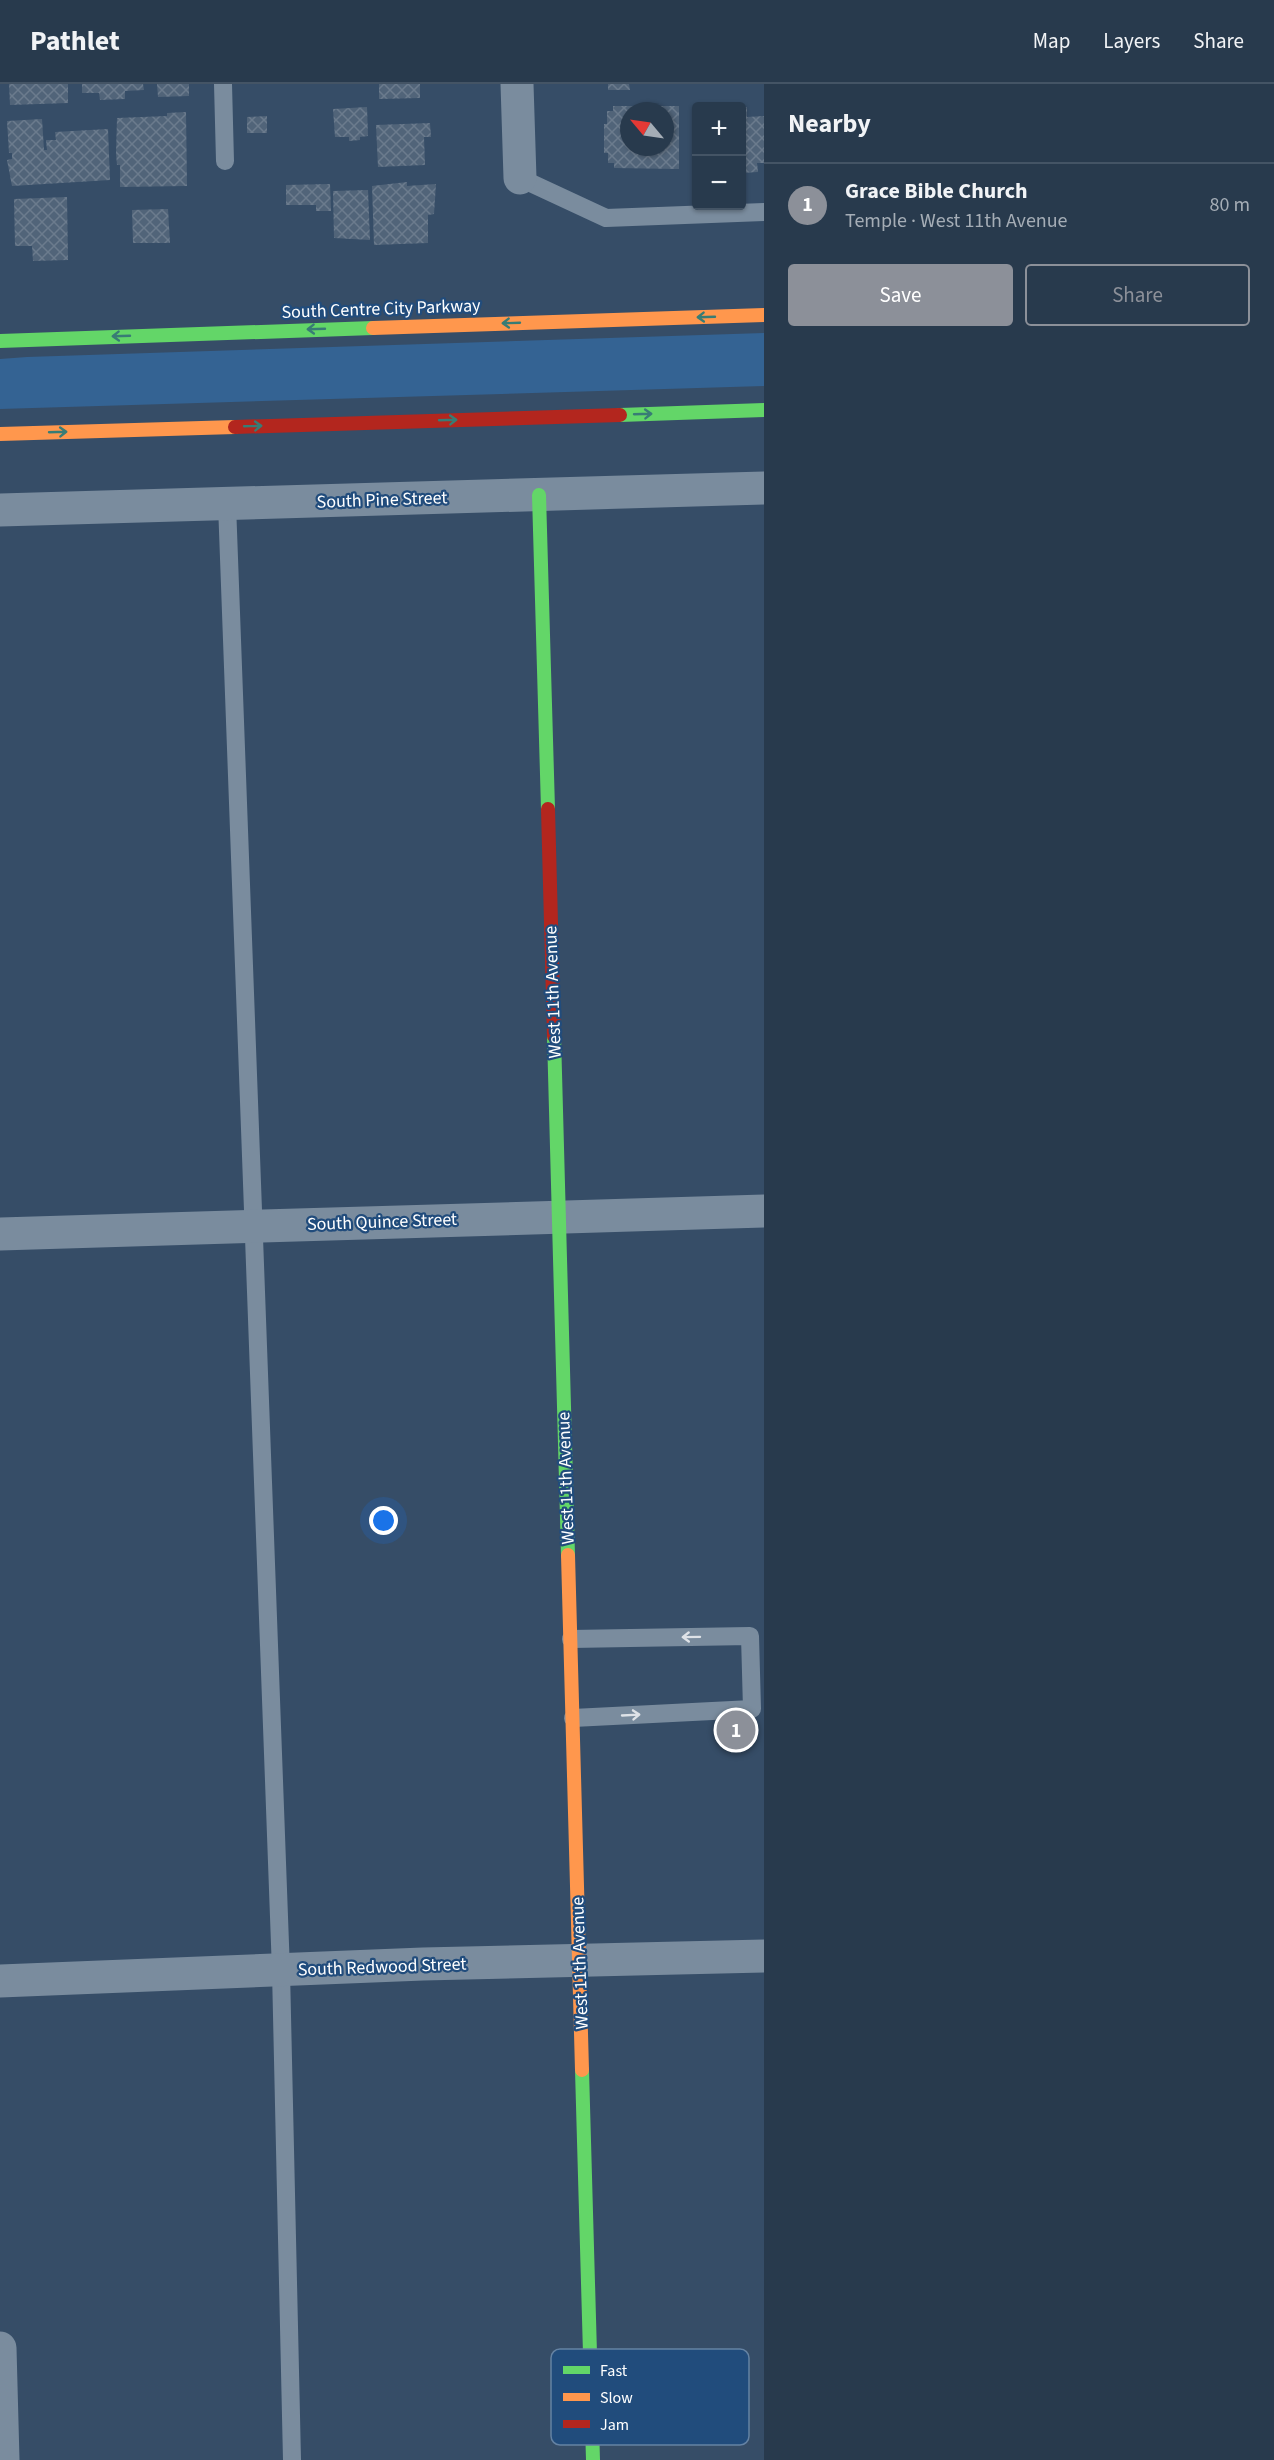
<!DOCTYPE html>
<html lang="en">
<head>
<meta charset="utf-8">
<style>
  body { margin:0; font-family:"Source Sans 3",sans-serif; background:#304154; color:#f1f3f6 }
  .controls { position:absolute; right:18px; top:18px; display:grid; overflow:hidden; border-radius:6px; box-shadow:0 2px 4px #0004 }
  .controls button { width:54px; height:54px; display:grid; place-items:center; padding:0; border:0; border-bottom:2px solid #445465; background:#283a4d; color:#f1f3f6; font:30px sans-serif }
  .compass { position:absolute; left:620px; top:18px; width:54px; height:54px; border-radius:50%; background:#283a4d; box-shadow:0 2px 4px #0004; rotate:299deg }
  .you { position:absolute; left:384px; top:1437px; width:21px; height:21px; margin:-15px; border:4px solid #fff; border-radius:50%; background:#1a73e8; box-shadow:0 0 0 9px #1a73e833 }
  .badge { display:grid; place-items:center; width:39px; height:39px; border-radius:50%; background:#8c9099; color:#fff; font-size:20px; font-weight:700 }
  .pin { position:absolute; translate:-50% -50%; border:3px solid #fff; box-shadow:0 2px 6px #0006 }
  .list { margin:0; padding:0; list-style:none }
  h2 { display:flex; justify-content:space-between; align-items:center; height:78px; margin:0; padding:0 24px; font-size:26px }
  h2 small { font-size:20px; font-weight:400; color:#a5adb6 }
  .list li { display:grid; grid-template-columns:39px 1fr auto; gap:18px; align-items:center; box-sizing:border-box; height:84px; padding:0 24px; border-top:2px solid #445465 }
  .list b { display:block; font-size:22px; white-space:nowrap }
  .list p { margin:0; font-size:20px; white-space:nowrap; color:#a5adb6 }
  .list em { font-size:20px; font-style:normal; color:#a5adb6 }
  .actions { display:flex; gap:12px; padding:18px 24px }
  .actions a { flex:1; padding:14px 0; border:2px solid #8c9099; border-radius:6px; text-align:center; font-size:21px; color:#8c9099 }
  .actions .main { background:#8c9099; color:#fff }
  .map { position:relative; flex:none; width:764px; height:2376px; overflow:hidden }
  header { display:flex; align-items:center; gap:36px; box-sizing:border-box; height:84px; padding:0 30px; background:#283a4d; border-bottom:2px solid #445465 }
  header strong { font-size:28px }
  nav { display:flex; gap:33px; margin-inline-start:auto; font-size:21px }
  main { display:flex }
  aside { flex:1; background:#283a4d }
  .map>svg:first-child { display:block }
</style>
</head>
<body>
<header>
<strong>Pathlet</strong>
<nav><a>Map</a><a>Layers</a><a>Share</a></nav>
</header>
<main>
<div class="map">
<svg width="764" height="2376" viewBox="0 0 764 2376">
  <defs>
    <pattern id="building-cross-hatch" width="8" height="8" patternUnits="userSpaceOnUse" patternTransform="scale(1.5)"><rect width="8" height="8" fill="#516479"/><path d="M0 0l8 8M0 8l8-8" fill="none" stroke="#6b7b8d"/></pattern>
  </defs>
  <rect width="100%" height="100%" fill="#364d67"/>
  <!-- grass -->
  <path fill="#346393" d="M764,249V302L0,325V275L27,273Z"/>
  <!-- building -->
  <g fill="url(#building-cross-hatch)" fill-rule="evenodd">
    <path d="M9,0H68V19L10,21Z"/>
    <path d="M82,0H143L144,6L125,7V15L100,16L99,9H82Z"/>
    <path d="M157,0H189V12L158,13Z"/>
    <path d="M379,0H420V14L379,15Z"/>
    <path d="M608,0H629L630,6H608Z"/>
    <path d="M613,22H679V85L614,84V79H608V69H604V40H607V27H613ZM629,27H665V63H629Z"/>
    <path d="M367,23L368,52L360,53V56L349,57V53H335L333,25Z"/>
    <path d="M742,23H747V33L764,32V79H757L758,88L742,89Z"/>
    <path d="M186,28L187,102L120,103V81H117L116,70L117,34L167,32V29Z"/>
    <path d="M267,32V49H247V33Z"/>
    <path d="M42,35L44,66H47L46,56H56L55,48L108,45L110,96L12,102L7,76L12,75V69H9L7,37Z"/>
    <path d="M430,39L431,53H424L425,81L378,83L376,41Z"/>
    <path d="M407,98V102L436,100L434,130L428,131V159L374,161L372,102Z"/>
    <path d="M330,100L331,127H316V121H286V101Z"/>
    <path d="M368,106L370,156L334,154L333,107Z"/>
    <path d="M67,113L68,176L33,177L32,162H15L14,115Z"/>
    <path d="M168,125L170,159H133L132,126Z"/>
  </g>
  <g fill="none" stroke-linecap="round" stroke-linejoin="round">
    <!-- lane -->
    <g stroke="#7a8c9e" stroke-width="18">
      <path d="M223,0L225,77"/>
      <path d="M520,94L606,134L764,128"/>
      <path d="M227,420L281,1887L292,2376"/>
      <path d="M571,1555L750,1552L752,1625L573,1634"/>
    </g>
    <!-- street -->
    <g stroke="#7a8c9e" stroke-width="33">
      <path d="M517,0L520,94"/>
      <path d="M0,426L764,404"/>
      <path d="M0,1150L764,1127"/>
      <path d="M0,1897L423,1880L764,1872"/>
      <path d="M0,2264L3,2376"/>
    </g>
    <!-- fast -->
    <g stroke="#63d668" stroke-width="14">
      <path d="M0,257L373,244"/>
      <path d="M620,331L764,326"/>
      <path d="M539,411L548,725"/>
      <path d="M554,952L568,1471"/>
      <path d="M582,1986L593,2376"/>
    </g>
    <!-- slow -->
    <g stroke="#ff974d" stroke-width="14">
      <path d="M373,244L764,231"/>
      <path d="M0,350L235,343"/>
      <path d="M568,1471L582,1986"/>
    </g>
    <!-- jam -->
    <g stroke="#b3261e" stroke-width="14">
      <path d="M235,343L620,331"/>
      <path d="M548,725L554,952"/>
    </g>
  </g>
  <!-- one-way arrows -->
  <defs><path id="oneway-shaft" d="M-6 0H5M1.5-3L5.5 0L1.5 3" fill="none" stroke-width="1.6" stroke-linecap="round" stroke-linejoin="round" transform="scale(1.5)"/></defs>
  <g stroke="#387c75">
    <use href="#oneway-shaft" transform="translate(706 233) rotate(178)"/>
    <use href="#oneway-shaft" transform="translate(511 239) rotate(178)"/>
    <use href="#oneway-shaft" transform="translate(316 245) rotate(178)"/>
    <use href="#oneway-shaft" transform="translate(121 252) rotate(178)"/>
    <use href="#oneway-shaft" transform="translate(643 330) rotate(-2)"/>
    <use href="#oneway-shaft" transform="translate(448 336) rotate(-2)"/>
    <use href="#oneway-shaft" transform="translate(253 342) rotate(-2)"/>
    <use href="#oneway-shaft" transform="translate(58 348) rotate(-2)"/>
  </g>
  <g stroke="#dee2e7">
    <use href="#oneway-shaft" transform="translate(691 1553) rotate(179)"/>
    <use href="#oneway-shaft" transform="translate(631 1631) rotate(-3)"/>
  </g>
  <g text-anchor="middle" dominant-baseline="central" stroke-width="4.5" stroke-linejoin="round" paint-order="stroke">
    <!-- street labels -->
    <g font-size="18" fill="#fff" stroke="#214c7c">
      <text transform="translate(381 225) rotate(-2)">South Centre City Parkway</text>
      <text transform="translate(382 416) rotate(-2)">South Pine Street</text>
      <text transform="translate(553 908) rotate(-92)">West 11th Avenue</text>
      <text transform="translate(382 1138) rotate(-2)">South Quince Street</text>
      <text transform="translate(566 1394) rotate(-92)">West 11th Avenue</text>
      <text transform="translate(580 1879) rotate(-92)">West 11th Avenue</text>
      <text transform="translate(382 1883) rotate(-2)">South Redwood Street</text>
    </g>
  </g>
  <!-- legend -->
  <rect x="551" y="2265" width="198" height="96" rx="9" fill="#214c7c" stroke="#6482a3" stroke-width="1.5"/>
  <rect x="563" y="2282" width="27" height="8" fill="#63d668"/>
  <rect x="563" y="2309" width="27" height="8" fill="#ff974d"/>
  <rect x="563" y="2336" width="27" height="8" fill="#b3261e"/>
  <g font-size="16" fill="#fff">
    <text x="600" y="2292">Fast</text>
    <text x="600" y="2319">Slow</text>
    <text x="600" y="2346">Jam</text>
  </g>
</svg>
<div class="controls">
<button>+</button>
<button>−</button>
</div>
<svg class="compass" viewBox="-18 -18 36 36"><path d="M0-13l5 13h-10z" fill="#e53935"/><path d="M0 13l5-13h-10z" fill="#a5adb6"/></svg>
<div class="you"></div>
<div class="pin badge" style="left:736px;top:1646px">1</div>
</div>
<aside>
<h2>Nearby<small></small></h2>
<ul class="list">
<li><span class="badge">1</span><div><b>Grace Bible Church</b><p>Temple · West 11th Avenue</p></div><em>80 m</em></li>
</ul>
<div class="actions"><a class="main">Save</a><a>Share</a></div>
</aside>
</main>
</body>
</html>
